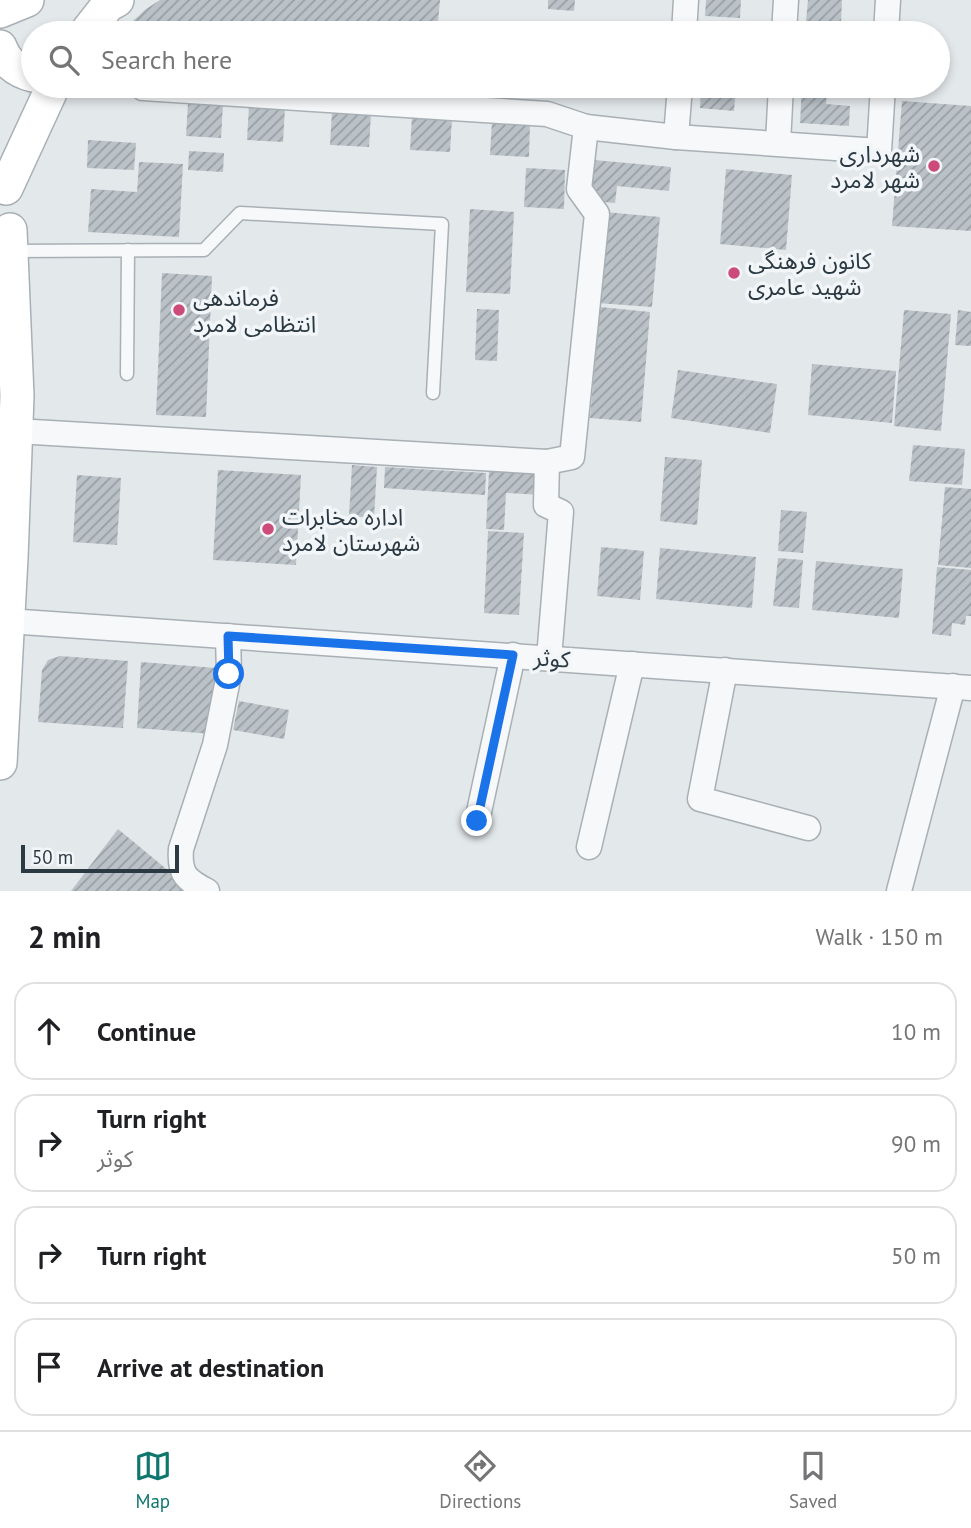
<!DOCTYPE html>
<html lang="en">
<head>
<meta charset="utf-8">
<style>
  body { margin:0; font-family:"PT Sans","Noto Sans Arabic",sans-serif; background:#f6f6f6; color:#202124 }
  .scale { position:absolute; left:21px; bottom:18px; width:158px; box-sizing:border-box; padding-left:7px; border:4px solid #2b3943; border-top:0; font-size:19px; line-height:24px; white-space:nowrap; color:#2b3943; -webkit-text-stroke:5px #f3f6f8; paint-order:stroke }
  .stop { position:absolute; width:21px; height:21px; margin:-16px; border:5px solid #1a73e8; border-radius:50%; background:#fff }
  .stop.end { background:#1a73e8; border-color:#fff; box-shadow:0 2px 7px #0008 }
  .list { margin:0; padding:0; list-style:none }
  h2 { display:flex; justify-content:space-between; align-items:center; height:91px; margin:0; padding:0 28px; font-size:30px }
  h2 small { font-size:23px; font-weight:400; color:#757577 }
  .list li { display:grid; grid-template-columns:46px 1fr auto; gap:21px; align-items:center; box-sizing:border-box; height:98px; margin:0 14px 14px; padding:0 14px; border:2px solid #e0e0e0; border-radius:21px }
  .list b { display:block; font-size:26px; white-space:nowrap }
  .list p { margin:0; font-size:23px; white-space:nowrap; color:#757577 }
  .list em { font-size:23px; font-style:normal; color:#757577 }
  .icon { flex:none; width:38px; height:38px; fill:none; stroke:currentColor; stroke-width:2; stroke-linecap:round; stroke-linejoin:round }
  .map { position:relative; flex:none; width:971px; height:891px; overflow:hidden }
  .search { position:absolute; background:#fff; box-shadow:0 4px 10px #0003; left:21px; right:21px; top:21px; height:77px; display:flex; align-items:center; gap:18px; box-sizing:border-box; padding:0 24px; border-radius:38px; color:#757577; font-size:26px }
  .sheet { height:539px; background:#fff }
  nav { display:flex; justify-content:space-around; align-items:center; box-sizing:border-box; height:98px; border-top:2px solid #e0e0e0; background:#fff; font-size:19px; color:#757577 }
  nav a { display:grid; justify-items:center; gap:4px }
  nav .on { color:#0f766e }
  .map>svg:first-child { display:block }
</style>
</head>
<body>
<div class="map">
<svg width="971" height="891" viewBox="0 0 971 891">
  <defs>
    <pattern id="building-hatch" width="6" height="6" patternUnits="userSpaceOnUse" patternTransform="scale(1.75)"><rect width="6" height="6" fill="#bac2c8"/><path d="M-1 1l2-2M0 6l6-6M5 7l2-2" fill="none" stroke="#979fa4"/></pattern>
  </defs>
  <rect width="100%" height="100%" fill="#e3e8eb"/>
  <!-- building -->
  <g fill="url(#building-hatch)">
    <path d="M160,0H440L437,33H120L146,9Z"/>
    <path d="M548,0H575L574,11L548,9Z"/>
    <path d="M706,0H741L740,18L705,16Z"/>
    <path d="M808,0H842L841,23L806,21Z"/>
    <path d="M701,86H736L734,111L700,108Z"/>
    <path d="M802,86H828L826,104L850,106L849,126L800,123Z"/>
    <path d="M902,101L971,106V231L892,226Z"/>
    <path d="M188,103L223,105L221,138L186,136Z"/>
    <path d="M249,106L285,108L283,142L247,140Z"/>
    <path d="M332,111L371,114L369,147L330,145Z"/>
    <path d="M412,116L452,119L450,152L410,150Z"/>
    <path d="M492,121L530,123L529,157L490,155Z"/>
    <path d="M88,140L136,143L134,170L87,168Z"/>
    <path d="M189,151L224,153L223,172L188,170Z"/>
    <path d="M594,160L671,167L669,191L617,186L615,203L591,201Z"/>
    <path d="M139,162L183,164L179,237L88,232L91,189L137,192Z"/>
    <path d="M526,168L565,170L564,209L524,207Z"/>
    <path d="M726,169L792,175L786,250L720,244Z"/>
    <path d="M470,209L514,212L510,294L466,292Z"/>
    <path d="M605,212L660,217L652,307L597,303Z"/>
    <path d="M162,273L212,276L206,417L156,415Z"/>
    <path d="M600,307L650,312L641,422L590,418Z"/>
    <path d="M477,309L499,310L497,361L475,360Z"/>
    <path d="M904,310L951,314L941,431L894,426Z"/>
    <path d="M958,310L971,312V346L955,345Z"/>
    <path d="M812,364L896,371L892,423L808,415Z"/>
    <path d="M678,370L777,384L770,433L671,418Z"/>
    <path d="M913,445L965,449L962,485L909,481Z"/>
    <path d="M665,457L702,460L697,525L660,521Z"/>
    <path d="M352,465L377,467L374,518L349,516Z"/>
    <path d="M385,467L486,473L485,495L384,488Z"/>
    <path d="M218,470L301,475L296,565L213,560Z"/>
    <path d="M489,471L543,474L542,495L506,493L504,530L486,529Z"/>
    <path d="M77,475L121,478L117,545L73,542Z"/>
    <path d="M945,487L971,489V568L938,565Z"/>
    <path d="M781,510L807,512L803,553L778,551Z"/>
    <path d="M488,531L524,533L519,615L484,613Z"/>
    <path d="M601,547L644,551L640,600L597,596Z"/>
    <path d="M660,548L756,557L752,608L656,599Z"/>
    <path d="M778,558L803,560L799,608L773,606Z"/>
    <path d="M816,561L903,569L899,618L812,610Z"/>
    <path d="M937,567L971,570V616H966L965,625L952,623L951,636L932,634Z"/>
    <path d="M60,656L128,661L123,728L38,722L42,670L48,660Z"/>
    <path d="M141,662L216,668L212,734L137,728Z"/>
    <path d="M239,701L289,710L284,739L233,730Z"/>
    <path d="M118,829L193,891H71Z"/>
  </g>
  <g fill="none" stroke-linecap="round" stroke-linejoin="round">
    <defs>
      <g id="lane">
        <path d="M11,251L204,250L240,213L442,224L433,393"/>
        <path d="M127,374L128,250"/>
      </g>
      <g id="street">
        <path d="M684,33L686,0"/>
        <path d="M784,33L786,0"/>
        <path d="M886,33L888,0"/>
        <path d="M143,88L547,114L586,127L676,137L879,151L883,86"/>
        <path d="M676,137L680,86"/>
        <path d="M778,143L781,86"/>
        <path d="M16,431L547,462"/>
        <path d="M8,621L971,688"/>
        <path d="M549,658L561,512L546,505L547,462L572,457L597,214L579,189L586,127"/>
        <path d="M725,670L700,799L808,828"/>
        <path d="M477,821L513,655"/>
        <path d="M589,847L632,664"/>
        <path d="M207,891C186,880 179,874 181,849L215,745L229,674L228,636"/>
        <path d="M899,891L953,686"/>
      </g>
      <g id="secondary">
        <path d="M0,11L27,0"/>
        <path d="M86,33L108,5L117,0"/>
        <path d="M0,47C6,63 17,71 33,75"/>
        <path d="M6,188L53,86"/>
        <path d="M0,763L11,558L17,396L10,230"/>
      </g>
    </defs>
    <!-- lane casing -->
    <use href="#lane" stroke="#a8b0b5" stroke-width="15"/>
    <!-- street casing -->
    <use href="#street" stroke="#a8b0b5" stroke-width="27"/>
    <!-- secondary casing -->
    <use href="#secondary" stroke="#a8b0b5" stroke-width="36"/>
    <!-- lane -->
    <use href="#lane" stroke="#f6f8f9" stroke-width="12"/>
    <!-- street -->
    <use href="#street" stroke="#f6f8f9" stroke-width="24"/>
    <!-- secondary -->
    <use href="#secondary" stroke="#fff" stroke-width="33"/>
  </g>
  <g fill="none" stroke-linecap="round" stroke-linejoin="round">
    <!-- route -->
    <path stroke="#1a73e8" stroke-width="9" d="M229,674L228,636L513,655L477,821"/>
  </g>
  <!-- markers -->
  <g fill="#cd4b79" stroke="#f3f6f8" stroke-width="2.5">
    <circle cx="934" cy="166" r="7"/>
    <circle cx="734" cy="273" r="7"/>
    <circle cx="179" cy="310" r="7"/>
    <circle cx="268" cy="529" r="7"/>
  </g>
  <g text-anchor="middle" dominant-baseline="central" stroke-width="7" stroke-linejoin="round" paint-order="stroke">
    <!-- poi labels -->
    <g font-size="23" fill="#2b3943" stroke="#f3f6f8" text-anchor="start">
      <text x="920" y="153" text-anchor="end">شهرداری<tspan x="920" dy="26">شهر لامرد</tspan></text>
      <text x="748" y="260">کانون فرهنگی<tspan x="748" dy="26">شهید عامری</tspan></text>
      <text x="193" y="297">فرماندهی<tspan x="193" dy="26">انتظامی لامرد</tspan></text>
      <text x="282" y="516">اداره مخابرات<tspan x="282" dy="26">شهرستان لامرد</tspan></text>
    </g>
    <!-- street labels -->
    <g font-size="23" fill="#2b3943" stroke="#f3f6f8">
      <text transform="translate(552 658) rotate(4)">کوثر</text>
    </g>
  </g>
</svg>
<div class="scale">50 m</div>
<div class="stop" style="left:229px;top:674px"></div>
<div class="stop end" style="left:477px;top:821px"></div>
<div class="search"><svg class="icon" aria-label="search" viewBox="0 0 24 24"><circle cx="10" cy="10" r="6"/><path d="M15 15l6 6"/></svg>Search here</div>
</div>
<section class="sheet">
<h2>2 min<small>Walk · 150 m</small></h2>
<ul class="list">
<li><svg class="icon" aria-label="ahead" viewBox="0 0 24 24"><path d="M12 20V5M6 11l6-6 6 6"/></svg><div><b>Continue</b></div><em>10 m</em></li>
<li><svg class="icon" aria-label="right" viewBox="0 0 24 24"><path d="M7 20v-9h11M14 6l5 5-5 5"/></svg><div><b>Turn right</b><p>کوثر</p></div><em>90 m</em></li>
<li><svg class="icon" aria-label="right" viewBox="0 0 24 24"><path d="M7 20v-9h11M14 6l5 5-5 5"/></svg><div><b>Turn right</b></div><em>50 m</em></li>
<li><svg class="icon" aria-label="arrive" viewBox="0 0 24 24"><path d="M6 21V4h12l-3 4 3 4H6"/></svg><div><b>Arrive at destination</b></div></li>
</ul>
</section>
<nav>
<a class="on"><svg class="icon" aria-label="map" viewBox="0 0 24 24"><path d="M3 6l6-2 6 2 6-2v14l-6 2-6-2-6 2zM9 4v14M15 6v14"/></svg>Map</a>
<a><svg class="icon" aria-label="directions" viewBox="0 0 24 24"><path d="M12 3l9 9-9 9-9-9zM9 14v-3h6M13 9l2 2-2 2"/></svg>Directions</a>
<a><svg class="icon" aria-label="saved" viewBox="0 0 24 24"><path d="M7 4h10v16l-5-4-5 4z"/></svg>Saved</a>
</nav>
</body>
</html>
